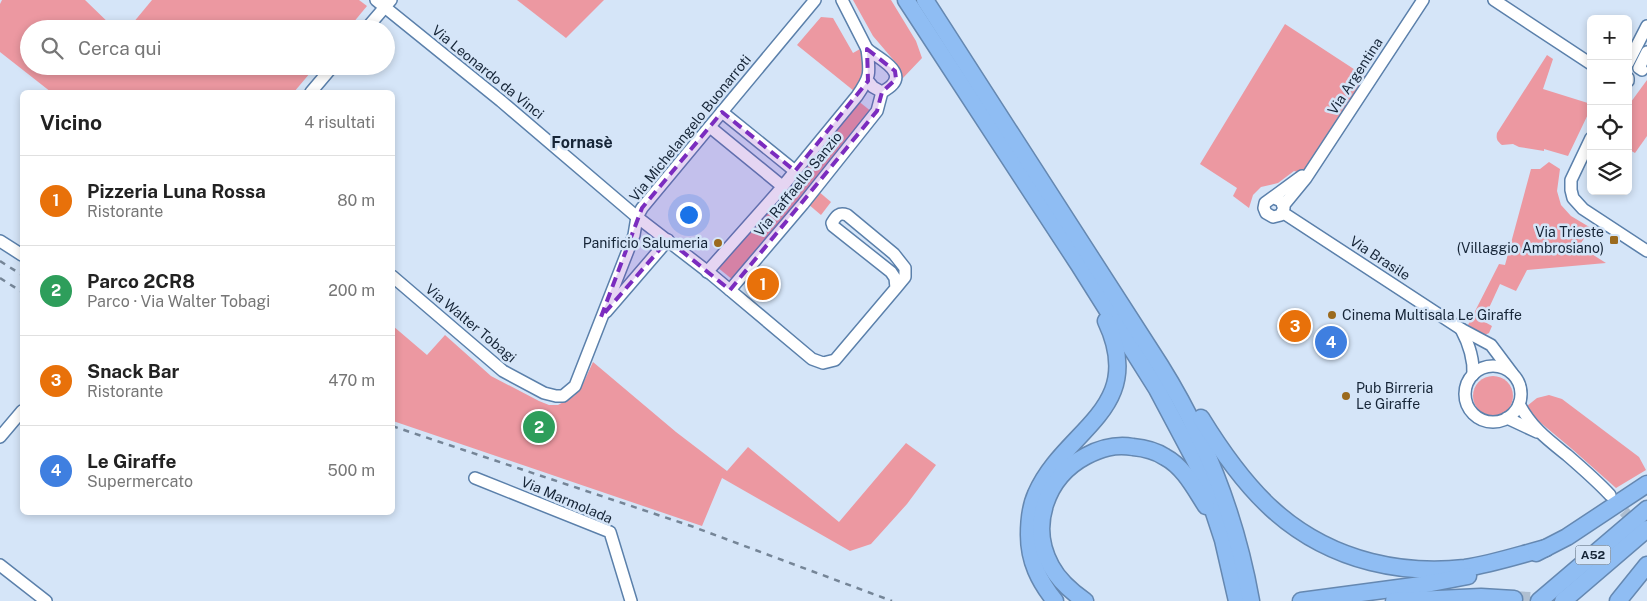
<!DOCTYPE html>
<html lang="it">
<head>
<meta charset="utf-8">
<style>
  body { margin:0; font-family:"Public Sans",sans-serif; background:#f6f6f6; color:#222 }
  .controls { position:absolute; right:15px; top:15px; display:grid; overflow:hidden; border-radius:8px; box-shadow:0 2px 8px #0003 }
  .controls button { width:45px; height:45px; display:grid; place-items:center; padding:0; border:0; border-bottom:1px solid #e0e0e0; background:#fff; color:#222; font:25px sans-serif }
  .you { position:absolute; left:688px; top:214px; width:18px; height:18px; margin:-12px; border:4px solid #fff; border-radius:50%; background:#1a73e8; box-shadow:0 0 0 8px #1a73e833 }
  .badge { display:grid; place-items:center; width:32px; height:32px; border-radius:50%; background:#d93025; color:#fff; font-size:16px; font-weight:700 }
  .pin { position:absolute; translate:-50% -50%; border:2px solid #fff; box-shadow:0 1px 5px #0006 }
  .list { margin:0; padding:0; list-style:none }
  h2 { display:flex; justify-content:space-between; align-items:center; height:65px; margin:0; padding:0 20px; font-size:21px }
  h2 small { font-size:16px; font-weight:400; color:#767676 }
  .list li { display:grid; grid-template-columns:32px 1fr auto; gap:15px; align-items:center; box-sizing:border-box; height:90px; padding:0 20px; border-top:1px solid #e0e0e0 }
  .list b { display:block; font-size:19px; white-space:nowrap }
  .list p { margin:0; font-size:16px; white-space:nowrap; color:#767676 }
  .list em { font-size:16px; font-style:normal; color:#767676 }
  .icon { flex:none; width:28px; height:28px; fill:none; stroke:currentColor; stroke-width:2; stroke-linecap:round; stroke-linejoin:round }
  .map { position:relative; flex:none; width:1647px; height:601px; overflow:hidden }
  .search { position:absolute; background:#fff; box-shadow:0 2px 8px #0003; left:20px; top:20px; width:375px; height:55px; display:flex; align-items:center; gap:12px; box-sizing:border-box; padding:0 18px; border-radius:28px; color:#767676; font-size:19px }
  .panel { position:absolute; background:#fff; box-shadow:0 2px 8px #0003; left:20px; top:90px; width:375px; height:425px; border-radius:8px }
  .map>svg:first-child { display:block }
</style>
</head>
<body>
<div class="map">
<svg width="1647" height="601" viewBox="0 0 1647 601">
  <rect width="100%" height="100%" fill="#d5e5f8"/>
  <!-- green -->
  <g fill="#ec98a1">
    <path d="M2,0H85L115,29H29V66H316L294,92H51L0,52V4Z"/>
    <path d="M152,0H359L367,6L348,29H128Z"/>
    <path d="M517,0H604L566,38Z"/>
    <path d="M853,0H891L916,41L922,58L903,78L896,63L873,36Z"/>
    <path d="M821,17L833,18L853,53L860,49L866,56V73L854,91L797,45Z"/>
    <path d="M1285,24L1366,77L1307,166L1301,173L1294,171L1278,183L1261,187L1253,195L1249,208L1233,196L1237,188L1200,164Z"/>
    <path d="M1547,55L1553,59L1543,89L1591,104V108L1568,156L1544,149V151L1519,147L1513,144L1502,145C1497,141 1496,139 1497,133Z"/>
    <path d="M1647,80V136L1635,153L1628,149V106Z"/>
    <path d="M857,100L872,112L733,280L717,267Z"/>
    <path d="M1549,162L1560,169L1557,191L1561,205L1571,216L1591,228L1579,246L1606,263L1527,270L1516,291L1500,284L1483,321L1492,326L1489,333L1485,335L1468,325L1499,264L1505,265L1531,169H1540Z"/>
    <path d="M818,191L831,202L821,215L808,204Z"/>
    <path d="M393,326L427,355L445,335L491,376L539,401L549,405H558L574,396L581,388L593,362L676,432L727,471L748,447L839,522L906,443L936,465L907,504L871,544L850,551L722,478L702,526L393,421Z"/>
    <circle cx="1493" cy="396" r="20"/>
    <path d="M1549,395L1562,399L1639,457L1646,470L1616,488L1572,449L1535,418L1527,406L1537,398Z"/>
  </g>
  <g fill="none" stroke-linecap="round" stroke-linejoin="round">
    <!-- minor-tunnel -->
    <path stroke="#afbfd1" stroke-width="11" stroke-dasharray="11 5.5" stroke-linecap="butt" d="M1613,499L1637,526"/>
    <!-- highway-tunnel -->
    <path stroke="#afbfd1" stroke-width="16" stroke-dasharray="16 8" stroke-linecap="butt" d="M1514,599L1543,601"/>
    <defs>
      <g id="minor">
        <path d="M376,0L501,101L637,217L712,275L812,359L823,363L835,360L896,288L905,277V268L894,254L847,215C839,212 836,216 832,223L833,226L891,272L895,278L896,288"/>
        <path d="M842,0L867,49"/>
        <path d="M1494,0L1591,64"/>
        <path d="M366,29L391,0"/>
        <path d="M1628,63L1647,26"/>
        <path d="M1642,70L1639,68L1647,52"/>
        <path d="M1628,78V81"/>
        <path d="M311,92L333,66"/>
        <path d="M722,112L795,171"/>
        <path d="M710,127L782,186"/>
        <path d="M1591,138L1571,180V190L1573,198L1583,209L1647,251"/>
        <path d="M1274,198L1281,201L1284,208L1281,215L1273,217L1266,213L1264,208L1265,203L1302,176"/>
        <path d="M1283,206L1306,178L1423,0"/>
        <path d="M1282,212L1461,329L1491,345L1512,373"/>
        <path d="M0,241L22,255"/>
        <path d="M707,272L778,192L857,96C871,76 870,73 867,49C882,61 914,75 882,92L873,87L868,81"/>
        <path d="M392,276L503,371L544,393L556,396H563L575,386L634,235L637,217L642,208L815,0"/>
        <path d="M730,290L803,204L877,111L882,92"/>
        <path d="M606,312L668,240"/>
        <path d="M1461,329C1469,344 1474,358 1473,375"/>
        <circle cx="1493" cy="394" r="28"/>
        <path d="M1519,404C1532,428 1547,439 1567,455C1582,468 1597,481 1610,495"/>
        <path d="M1507,418L1537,432"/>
        <path d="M0,437L22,411"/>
        <path d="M475,478L610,532L631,601"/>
        <path d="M0,565L46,601"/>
      </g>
      <g id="highway">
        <path d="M906,0L1079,265L1157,389L1200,470L1223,540L1237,601"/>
        <path d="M925,0L1160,365C1205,437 1236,516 1251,601"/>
        <path d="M1201,418C1244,488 1289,541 1371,562C1403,570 1431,572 1465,568C1492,564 1519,555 1546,548"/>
        <path d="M1536,553L1567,537L1647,484"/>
        <path d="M1055,601C1039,581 1029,561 1029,535C1029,522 1030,507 1036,494C1064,429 1148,410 1106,321"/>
        <path d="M1085,601C1072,592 1059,581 1051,566C1029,526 1046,477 1086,456C1101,448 1115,444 1133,447C1144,448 1156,451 1165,457C1184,467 1195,489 1206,506"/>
        <path d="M1301,601L1421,585L1468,576"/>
        <path d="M1394,601L1481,597L1514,599"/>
        <path d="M1539,601L1647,509"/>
        <path d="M1563,601L1647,529"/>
        <path d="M1618,601L1647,565"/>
      </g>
    </defs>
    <!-- minor casing -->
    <use href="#minor" stroke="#5b80ab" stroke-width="14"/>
    <!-- highway casing -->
    <use href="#highway" stroke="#6588b1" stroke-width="19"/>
    <!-- minor -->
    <use href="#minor" stroke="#fff" stroke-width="11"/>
    <!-- highway -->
    <use href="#highway" stroke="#8fbdf3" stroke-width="16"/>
    <!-- rail -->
    <g stroke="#758597" stroke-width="2.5" stroke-dasharray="6 6" stroke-linecap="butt">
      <path d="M0,261L22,275"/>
      <path d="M0,278L22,292"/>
      <path d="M392,426L691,526L892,601"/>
    </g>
  </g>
  <!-- marked area -->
  <path fill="#7b2cbf" fill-opacity="0.2" stroke="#7b2cbf" stroke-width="4" stroke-dasharray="10 6" stroke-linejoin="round" d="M867,49L895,71L896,79L882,92L877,111L730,290L668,240L601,317L642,208L722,112L795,171L868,81Z"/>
  <!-- markers -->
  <g fill="#9b6a1e" stroke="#d5e5f8" stroke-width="2">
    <rect x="1609" y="235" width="10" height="10" rx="2.5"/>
    <circle cx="718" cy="243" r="5"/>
    <circle cx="1332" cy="315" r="5"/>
    <circle cx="1346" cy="396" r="5"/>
  </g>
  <g text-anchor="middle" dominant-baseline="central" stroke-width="5" stroke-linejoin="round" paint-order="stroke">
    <!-- shield labels -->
    <rect fill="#d5e5f8" stroke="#4f5f71" stroke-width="1" x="1575.5" y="545.5" width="35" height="19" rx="4"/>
    <g font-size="12" font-weight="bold" fill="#162537">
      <text x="1593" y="555">A52</text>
    </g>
    <!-- street labels -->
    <g font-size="14" fill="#162537" stroke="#d5e5f8">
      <text transform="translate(488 72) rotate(39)">Via Leonardo da Vinci</text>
      <text transform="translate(1355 76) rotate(-57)">Via Argentina</text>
      <text transform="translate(690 128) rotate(-51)">Via Michelangelo Buonarroti</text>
      <text transform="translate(798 184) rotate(-51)">Via Raffaello Sanzio</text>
      <text transform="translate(1380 258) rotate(33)">Via Brasile</text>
      <text transform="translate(471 323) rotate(40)">Via Walter Tobagi</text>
      <text transform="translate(567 500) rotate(23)">Via Marmolada</text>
    </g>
    <!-- poi labels -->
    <g font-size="14" fill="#162537" stroke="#d5e5f8" text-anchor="end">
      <text x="1604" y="232">Via Trieste<tspan x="1604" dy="16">(Villaggio Ambrosiano)</tspan></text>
      <text x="708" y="243">Panificio Salumeria</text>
      <text x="1342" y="315" text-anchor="start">Cinema Multisala Le Giraffe</text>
      <text x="1356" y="388" text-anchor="start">Pub Birreria<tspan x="1356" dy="16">Le Giraffe</tspan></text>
    </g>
    <!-- quarter labels -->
    <g font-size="16" font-weight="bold" fill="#162537" stroke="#d5e5f8">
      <text x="582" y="142">Fornasè</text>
    </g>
  </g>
</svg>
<div class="controls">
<button>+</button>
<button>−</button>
<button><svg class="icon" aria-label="locate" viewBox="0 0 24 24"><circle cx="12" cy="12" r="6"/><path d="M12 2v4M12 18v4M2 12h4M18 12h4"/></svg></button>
<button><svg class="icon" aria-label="layers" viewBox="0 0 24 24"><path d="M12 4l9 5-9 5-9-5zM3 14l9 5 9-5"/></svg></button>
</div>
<div class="you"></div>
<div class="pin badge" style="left:763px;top:284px;background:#e8710a">1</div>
<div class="pin badge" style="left:539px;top:427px;background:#2e9e5b">2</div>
<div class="pin badge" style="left:1295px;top:326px;background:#e8710a">3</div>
<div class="pin badge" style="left:1331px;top:342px;background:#3f7fe0">4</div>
<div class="search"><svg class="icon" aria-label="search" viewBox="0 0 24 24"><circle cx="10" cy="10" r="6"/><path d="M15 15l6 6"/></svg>Cerca qui</div>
<section class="panel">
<h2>Vicino<small>4 risultati</small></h2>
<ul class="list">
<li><span class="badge" style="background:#e8710a">1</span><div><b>Pizzeria Luna Rossa</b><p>Ristorante</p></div><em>80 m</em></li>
<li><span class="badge" style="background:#2e9e5b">2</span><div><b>Parco 2CR8</b><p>Parco · Via Walter Tobagi</p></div><em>200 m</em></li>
<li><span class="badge" style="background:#e8710a">3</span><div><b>Snack Bar</b><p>Ristorante</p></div><em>470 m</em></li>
<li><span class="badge" style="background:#3f7fe0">4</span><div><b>Le Giraffe</b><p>Supermercato</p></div><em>500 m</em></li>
</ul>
</section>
</div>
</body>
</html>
